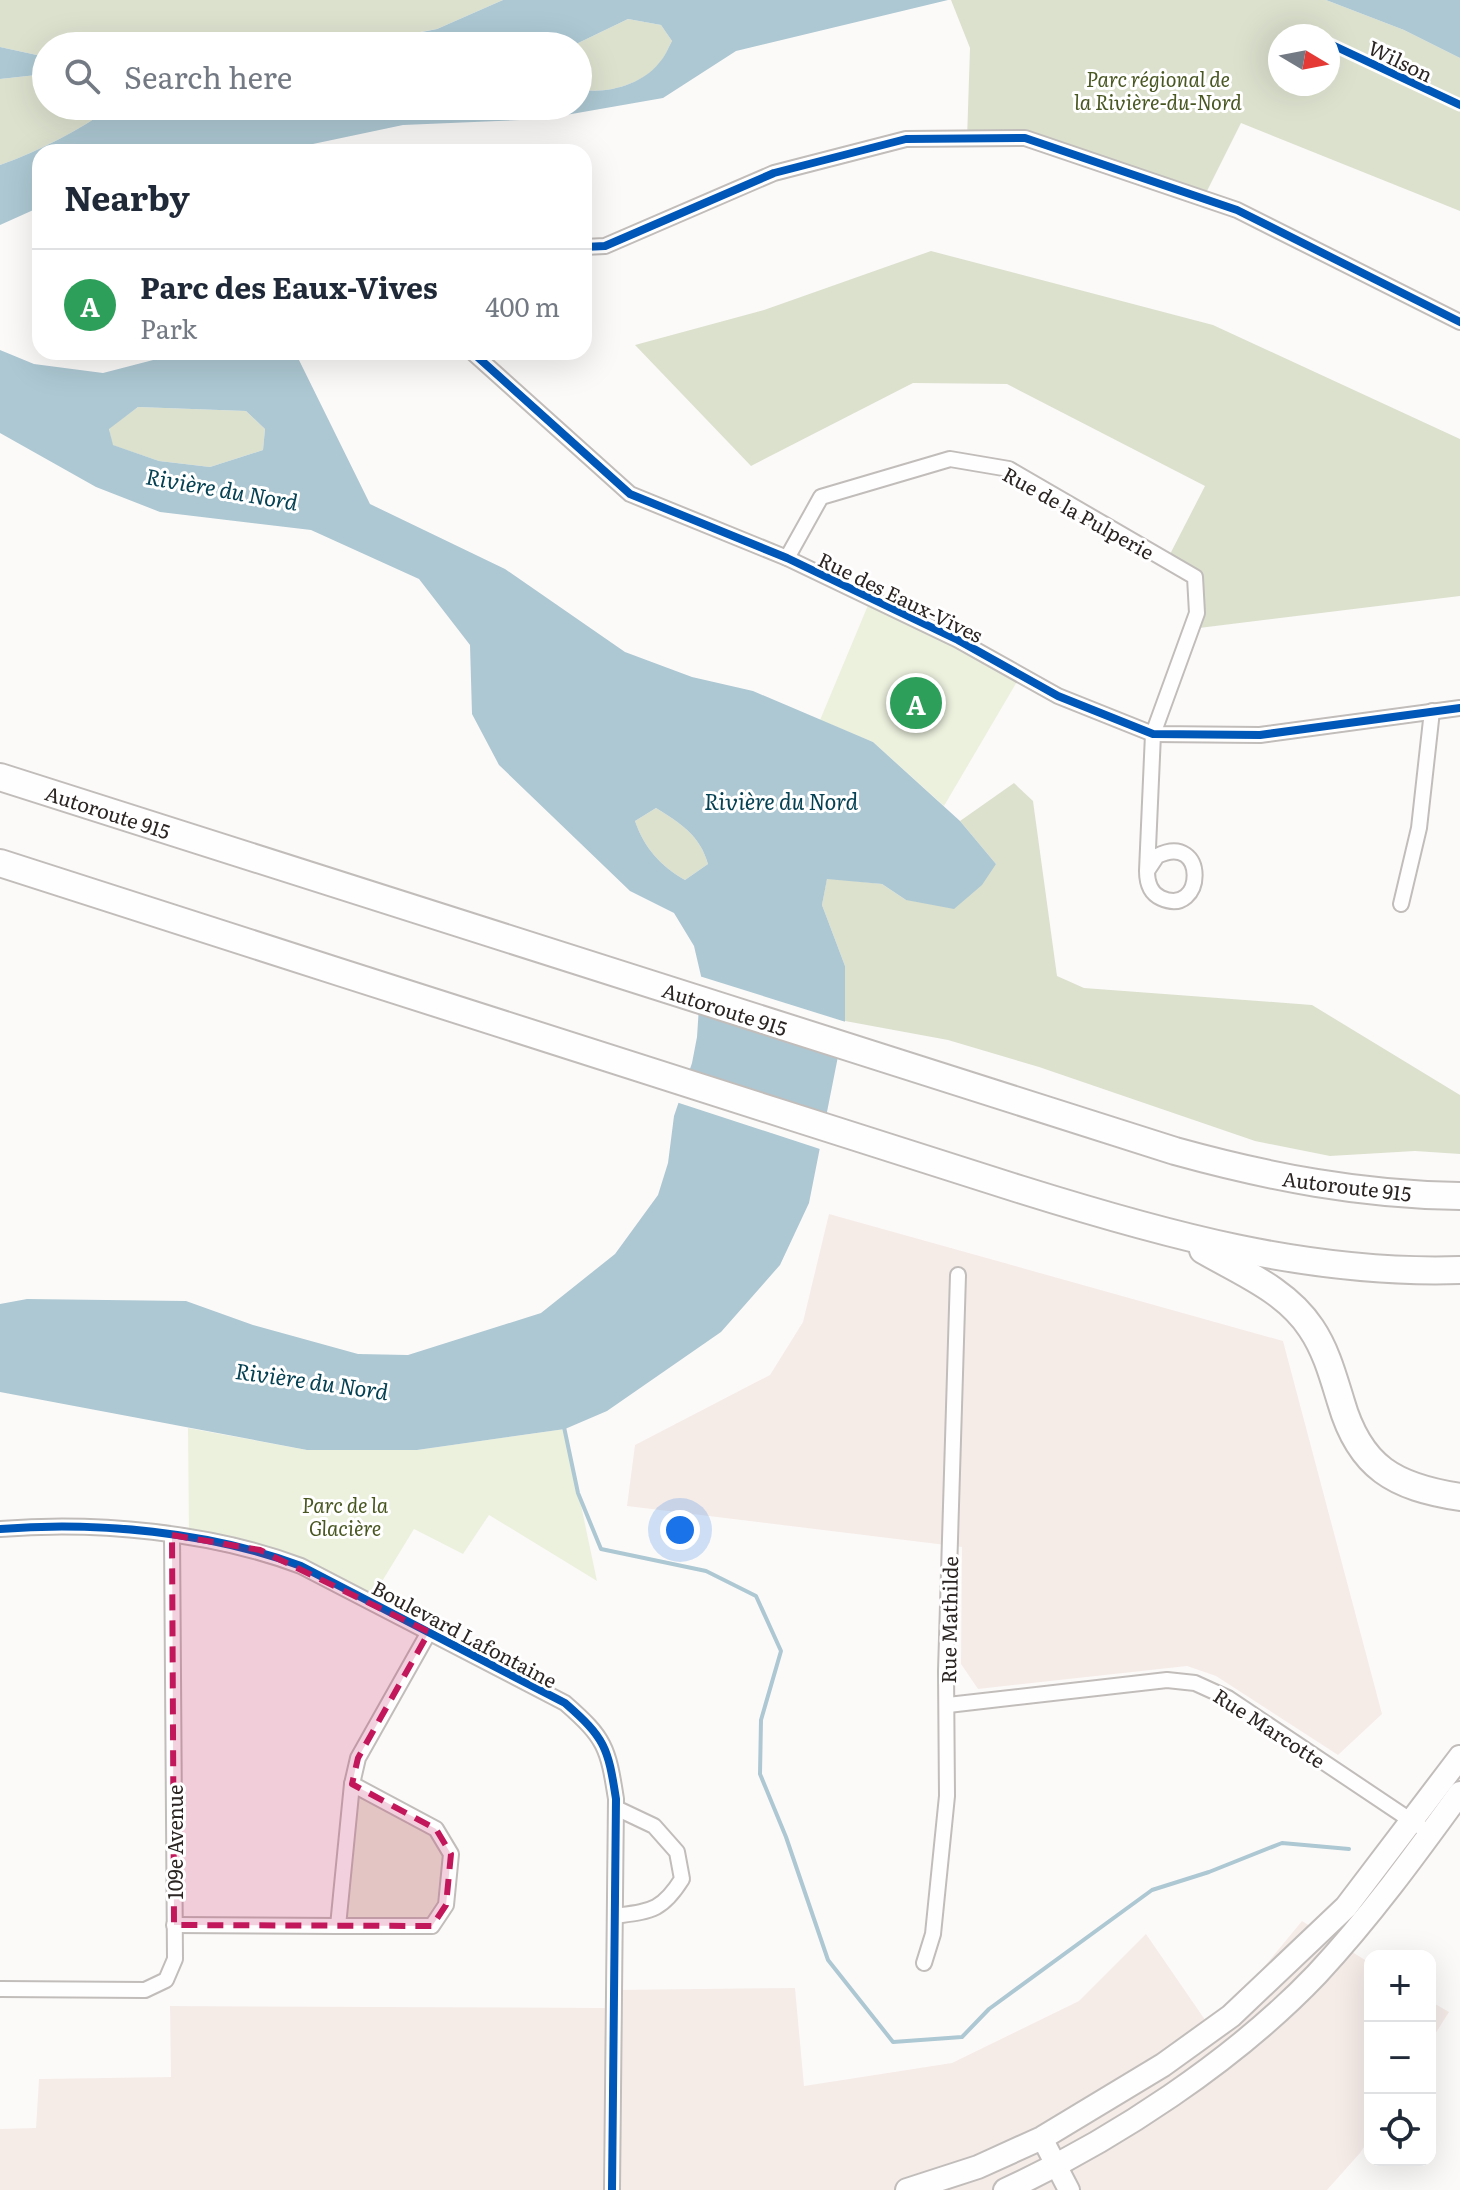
<!DOCTYPE html>
<html lang="en">
<head>
<meta charset="utf-8">
<style>
  body { margin:0; font-family:Literata,serif; background:#f2f2f3; color:#1f2937 }
  .controls { position:absolute; right:24px; bottom:24px; display:grid; overflow:hidden; border-radius:16px; box-shadow:0 8px 32px #0002 }
  .controls button { width:72px; height:72px; display:grid; place-items:center; padding:0; border:0; border-bottom:2px solid #e0e1e3; background:#fff; color:#1f2937; font:40px sans-serif }
  .compass { position:absolute; left:1268px; top:24px; width:72px; height:72px; border-radius:50%; background:#fff; box-shadow:0 8px 32px #0002; rotate:100deg }
  .you { position:absolute; left:680px; top:1530px; width:28px; height:28px; margin:-20px; border:6px solid #fff; border-radius:50%; background:#1a73e8; box-shadow:0 0 0 12px #1a73e833 }
  .badge { display:grid; place-items:center; width:52px; height:52px; border-radius:50%; background:#0f766e; color:#fff; font-size:26px; font-weight:700 }
  .pin { position:absolute; translate:-50% -50%; border:4px solid #fff; box-shadow:0 2px 8px #0006 }
  .list { margin:0; padding:0; list-style:none }
  h2 { display:flex; justify-content:space-between; align-items:center; height:104px; margin:0; padding:0 32px; font-size:34px }
  h2 small { font-size:26px; font-weight:400; color:#747a83 }
  .list li { display:grid; grid-template-columns:52px 1fr auto; gap:24px; align-items:center; box-sizing:border-box; height:112px; padding:0 32px; border-top:2px solid #e0e1e3 }
  .list b { display:block; font-size:30px; white-space:nowrap }
  .list p { margin:0; font-size:26px; white-space:nowrap; color:#747a83 }
  .list em { font-size:26px; font-style:normal; color:#747a83 }
  .icon { flex:none; width:44px; height:44px; fill:none; stroke:currentColor; stroke-width:2; stroke-linecap:round; stroke-linejoin:round }
  .map { position:relative; flex:none; width:1460px; height:2190px; overflow:hidden }
  .search { position:absolute; background:#fff; box-shadow:0 8px 32px #0002; left:32px; top:32px; width:560px; height:88px; display:flex; align-items:center; gap:20px; box-sizing:border-box; padding:0 28px; border-radius:44px; color:#747a83; font-size:30px }
  .panel { position:absolute; background:#fff; box-shadow:0 8px 32px #0002; left:32px; top:144px; width:560px; height:216px; border-radius:24px }
  .map>svg:first-child { display:block }
</style>
</head>
<body>
<div class="map">
<svg width="1460" height="2190" viewBox="0 0 1460 2190">
  <rect width="100%" height="100%" fill="#fcfaf9"/>
  <!-- built -->
  <g fill="#f5ece8">
    <path d="M829,1214L1283,1341L1382,1714L1338,1755L1216,1676L1187,1666L978,1689L961,1664L962,1547L627,1506L635,1445L770,1375L803,1322Z"/>
    <path d="M1302,1921L1370,1963V2138L1360,2153L1327,2190H611L613,1990L795,1988L804,2086L952,2063L1079,2001L1146,1934L1212,2030Z"/>
    <path d="M1430,2001L1449,2012L1430,2042Z"/>
    <path d="M170,2006L606,2008L603,2190H0V2129L36,2128L39,2079L171,2077Z"/>
  </g>
  <!-- green -->
  <g fill="#ecf1de">
    <path d="M871,598L1021,675L944,806L873,742L820,720Z"/>
    <path d="M188,1428L307,1450H417L565,1429L597,1581L489,1515L463,1554L414,1529L370,1601L301,1566L189,1537Z"/>
    <path d="M352,1784L436,1829L451,1854L446,1905L432,1926H338Z"/>
  </g>
  <!-- forest -->
  <g fill="#dce1ce" fill-rule="evenodd">
    <path d="M0,0H503L437,29L376,40L361,46H46V57L0,47Z"/>
    <path d="M951,0H1326L1404,30L1460,58V211L1241,123L1203,199L1025,138L967,139L970,48ZM1280,36H1328V84H1280Z"/>
    <path d="M628,19L661,25L672,41C668,48 665,57 660,63C642,85 604,95 578,89V46H572Z"/>
    <path d="M46,74V106H114C77,131 42,150 0,165V79Z"/>
    <path d="M931,251L1213,325L1460,439V596L1191,629L1195,576L1167,560L1205,486L1007,384L913,383L751,466L635,345L764,310Z"/>
    <path d="M138,407L246,411L265,429L263,450L210,467L159,461L112,445L109,428Z"/>
    <path d="M1014,783L1033,801L1057,976L1084,988L1312,1005L1460,1095V1154L1415,1151L1330,1156L1255,1141L1039,1067L948,1040L845,1021V966L822,905L827,878L882,884L906,900L996,864L960,821Z"/>
    <path d="M656,808C680,823 700,835 708,864L685,880C660,866 644,847 635,821Z"/>
  </g>
  <!-- water -->
  <g fill="#adc8d3" fill-rule="evenodd">
    <path d="M503,0H948L736,51L663,98L543,119L403,125L275,152H40V207L0,225V165C42,150 77,131 114,106H578V89C604,95 642,85 659,63C665,57 668,48 672,41L661,25L628,19L572,46H361L376,41L437,29Z"/>
    <path d="M1326,0H1460V58L1404,30Z"/>
    <path d="M0,47L46,57V74L0,79Z"/>
    <path d="M0,350L34,364L103,373L184,352H285L298,358L370,504L505,569L625,652L692,677L753,691L873,742L960,821L996,864L982,885L954,909L906,900L882,884L827,879L822,905L845,966V1021L809,1203L780,1265L721,1332L607,1411L565,1429L417,1450H307L0,1392V1304L27,1299L186,1301L253,1325L358,1354L408,1355L541,1313L615,1254L658,1195L668,1163L674,1116L692,1063L697,1037L701,976L694,946L674,913L630,891L499,765L472,714L470,645L419,579L311,530L160,512L96,487L0,433ZM138,407L246,411L265,429L263,450L210,467L159,461L113,445L109,429ZM656,808C680,823 700,835 708,864L685,880C660,866 644,847 635,821Z"/>
  </g>
  <!-- pier -->
  <g fill="#fcfaf9">
    <path d="M696,975L849,1023L842,1057L696,992Z"/>
    <path d="M686,1070L830,1116L823,1150L676,1102Z"/>
  </g>
  <g fill="none" stroke-linecap="round" stroke-linejoin="round">
    <!-- stream -->
    <path stroke="#adc8d3" stroke-width="4" d="M564,1427L578,1493L601,1549L706,1571L756,1596L781,1651L761,1720L760,1774L786,1837L828,1960L893,2042L962,2037L989,2009L1152,1890L1209,1872L1282,1843L1349,1849"/>
    <defs>
      <g id="minor">
        <path d="M584,247L605,246L774,173L906,139L1025,138L1237,210L1460,322"/>
        <path d="M472,352L630,494L787,558L958,640L1058,696L1153,734L1260,735L1460,708"/>
        <path d="M787,558L821,497L950,459L1009,469L1195,577L1197,613L1153,734L1147,871C1147,882 1150,893 1161,898C1205,918 1208,831 1157,856L1147,871"/>
        <path d="M1401,904L1419,828L1432,711"/>
        <path d="M0,1529C96,1521 211,1532 301,1566L565,1703C605,1738 608,1747 616,1799L612,2190"/>
        <path d="M948,1705L1167,1680L1195,1683L1228,1698L1431,1834"/>
        <path d="M615,1916C651,1911 662,1911 682,1879L677,1852L654,1826L616,1808"/>
        <path d="M174,1925L338,1926L352,1784L358,1758L429,1632"/>
        <path d="M338,1926H432L446,1905L451,1854L436,1829L352,1784"/>
        <path d="M924,1963L933,1934L947,1796L946,1671L958,1275"/>
        <path d="M0,1989L145,1990L166,1980L175,1959L172,1535"/>
      </g>
      <path id="secondary" d="M1042,2138L1069,2190"/>
      <g id="primary">
        <path d="M907,2190L978,2167L1042,2138L1163,2065L1231,2016L1346,1907L1460,1757"/>
        <path d="M1005,2190C1113,2141 1235,2060 1317,1974C1370,1917 1415,1855 1460,1793"/>
      </g>
      <g id="motorway">
        <path d="M0,777L1175,1151C1269,1177 1362,1195 1460,1196"/>
        <path d="M0,863C264,948 529,1033 793,1117C868,1141 944,1165 1019,1189C1163,1234 1308,1275 1460,1270"/>
        <path d="M1203,1250C1241,1272 1286,1290 1311,1328C1326,1350 1333,1376 1341,1402C1360,1468 1395,1487 1460,1497"/>
      </g>
    </defs>
    <!-- minor casing -->
    <use href="#minor" stroke="#c1bdbb" stroke-width="18"/>
    <!-- secondary casing -->
    <use href="#secondary" stroke="#c1bdbb" stroke-width="24"/>
    <!-- primary casing -->
    <use href="#primary" stroke="#c1bdbb" stroke-width="26"/>
    <!-- motorway casing -->
    <use href="#motorway" stroke="#c1bdbb" stroke-width="30"/>
    <!-- minor -->
    <use href="#minor" stroke="#fffefe" stroke-width="14"/>
    <!-- secondary -->
    <use href="#secondary" stroke="#fffefe" stroke-width="20"/>
    <!-- primary -->
    <use href="#primary" stroke="#fffefe" stroke-width="22"/>
    <!-- motorway -->
    <use href="#motorway" stroke="#fffefe" stroke-width="26"/>
    <defs>
      <g id="cycleway">
        <path d="M1328,43L1460,105"/>
        <path d="M584,247L605,246L774,173L906,139L1025,138L1237,210L1460,322"/>
        <path d="M472,352L630,494L787,558L958,640L1058,696L1153,734L1260,735L1460,708"/>
        <path d="M0,1529C96,1521 211,1532 301,1566L565,1703C605,1738 608,1747 616,1799L612,2190"/>
      </g>
    </defs>
    <!-- cycleway casing -->
    <use href="#cycleway" stroke="#fff" stroke-width="13"/>
    <!-- cycleway -->
    <use href="#cycleway" stroke="#0057b8" stroke-width="8"/>
  </g>
  <!-- marked area -->
  <path fill="#c2185b" fill-opacity="0.2" stroke="#c2185b" stroke-width="6" stroke-dasharray="16 10" stroke-linejoin="round" d="M172,1535L260,1550L429,1632L358,1758L352,1784L436,1829L451,1854L446,1905L432,1926L174,1925Z"/>
  <g text-anchor="middle" dominant-baseline="central" stroke-width="6" stroke-linejoin="round" paint-order="stroke">
    <!-- street labels -->
    <g font-size="20" fill="#2b2523" stroke="#fff">
      <text transform="translate(1401 60) rotate(26)">Wilson</text>
      <text transform="translate(1079 512) rotate(29)">Rue de la Pulperie</text>
      <text transform="translate(901 596) rotate(26)">Rue des Eaux-Vives</text>
      <text transform="translate(108 811) rotate(18)">Autoroute 915</text>
      <text transform="translate(725 1008) rotate(18)">Autoroute 915</text>
      <text transform="translate(1347 1185) rotate(7)">Autoroute 915</text>
      <text transform="translate(948 1620) rotate(-89)">Rue Mathilde</text>
      <text transform="translate(465 1633) rotate(28)">Boulevard Lafontaine</text>
      <text transform="translate(1270 1727) rotate(33)">Rue Marcotte</text>
      <text transform="translate(174 1842) rotate(-90)">109e Avenue</text>
    </g>
    <!-- park labels -->
    <g font-size="20" font-style="italic" fill="#495722" stroke="#fff">
      <text x="1158" y="78">Parc régional de<tspan x="1158" dy="23">la Rivière-du-Nord</tspan></text>
      <text x="345" y="1504">Parc de la<tspan x="345" dy="23">Glacière</tspan></text>
    </g>
    <!-- water labels -->
    <g font-size="22" font-style="italic" fill="#054153" stroke="#fff">
      <text transform="translate(222 488) rotate(10)">Rivière du Nord</text>
      <text x="781" y="800">Rivière du Nord</text>
      <text transform="translate(312 1380) rotate(8)">Rivière du Nord</text>
    </g>
  </g>
</svg>
<div class="controls">
<button>+</button>
<button>−</button>
<button><svg class="icon" aria-label="locate" viewBox="0 0 24 24"><circle cx="12" cy="12" r="6"/><path d="M12 2v4M12 18v4M2 12h4M18 12h4"/></svg></button>
</div>
<svg class="compass" viewBox="-18 -18 36 36"><path d="M0-13l5 13h-10z" fill="#e53935"/><path d="M0 13l5-13h-10z" fill="#747a83"/></svg>
<div class="you"></div>
<div class="pin badge" style="left:916px;top:703px;background:#2e9e5b">A</div>
<div class="search"><svg class="icon" aria-label="search" viewBox="0 0 24 24"><circle cx="10" cy="10" r="6"/><path d="M15 15l6 6"/></svg>Search here</div>
<section class="panel">
<h2>Nearby<small></small></h2>
<ul class="list">
<li><span class="badge" style="background:#2e9e5b">A</span><div><b>Parc des Eaux-Vives</b><p>Park</p></div><em>400 m</em></li>
</ul>
</section>
</div>
</body>
</html>
